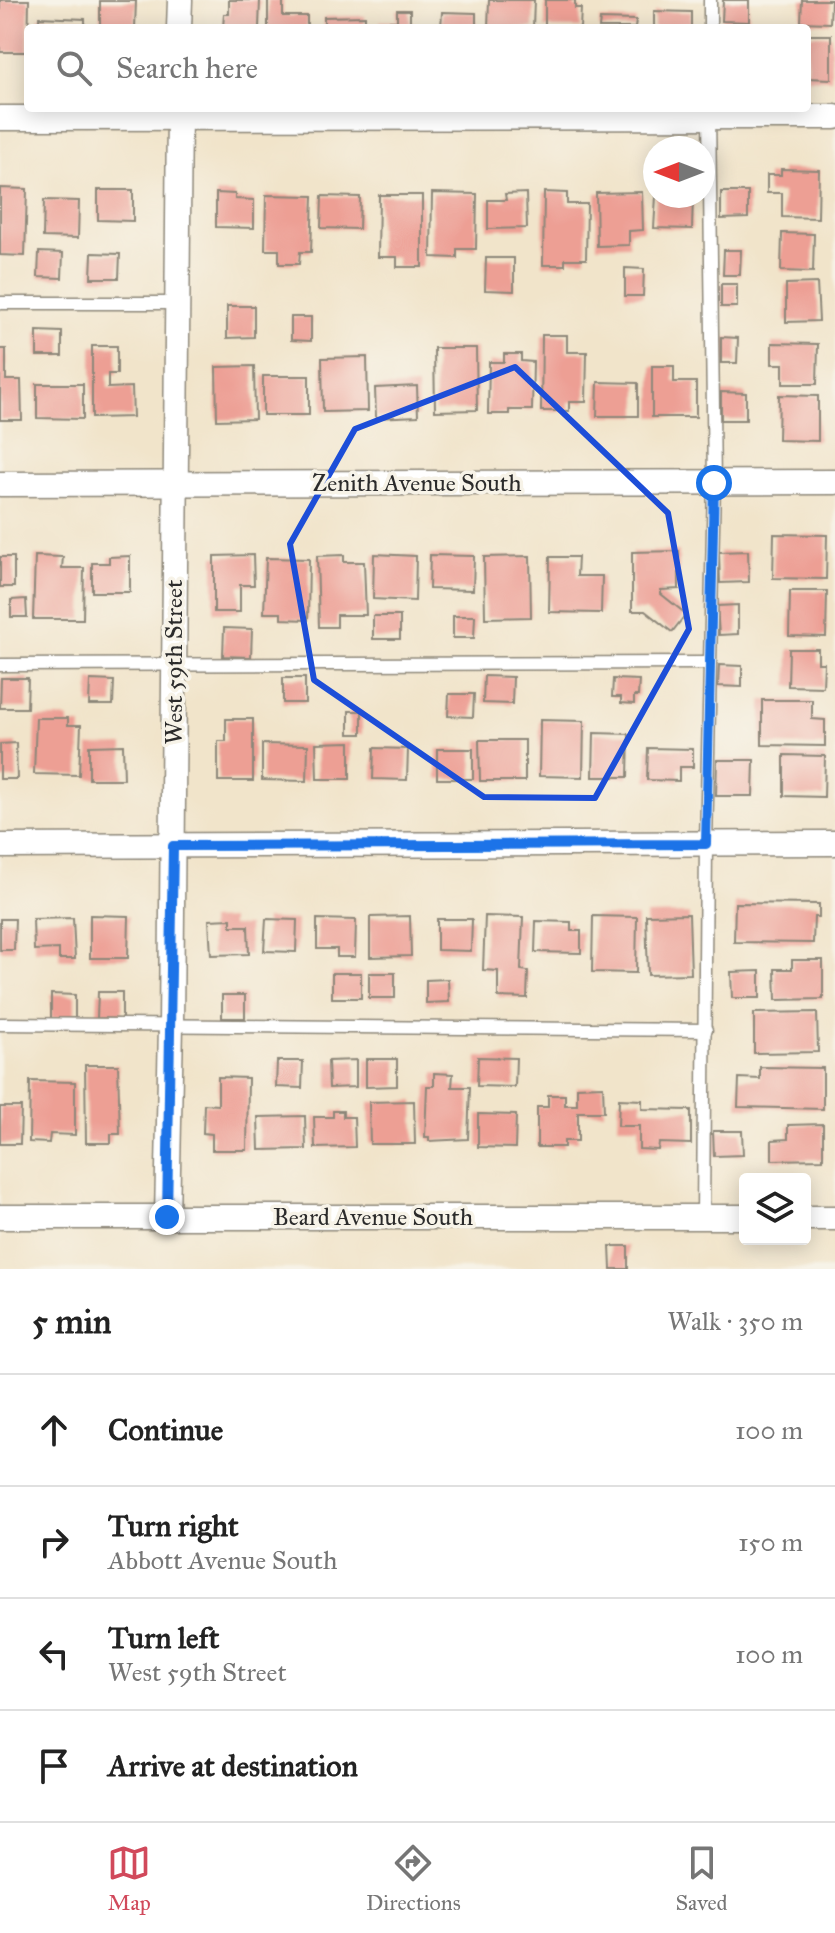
<!DOCTYPE html>
<html lang="en">
<head>
<meta charset="utf-8">
<style>
  body { margin:0; font-family:"IM FELL Great Primer",serif; background:#f2f2f2; color:#222 }
  .controls { position:absolute; right:24px; bottom:24px; display:grid; overflow:hidden; border-radius:8px; box-shadow:0 4px 20px #0003 }
  .controls button { width:72px; height:72px; display:grid; place-items:center; padding:0; border:0; border-bottom:2px solid #e0e0e0; background:#fff; color:#222; font:40px sans-serif }
  .compass { position:absolute; left:643px; top:136px; width:72px; height:72px; border-radius:50%; background:#fff; box-shadow:0 4px 20px #0003; rotate:270deg }
  .stop { position:absolute; width:24px; height:24px; margin:-18px; border:6px solid #1a73e8; border-radius:50%; background:#fff }
  .stop.end { background:#1a73e8; border-color:#fff; box-shadow:0 2px 8px #0008 }
  .list { margin:0; padding:0; list-style:none }
  h2 { display:flex; justify-content:space-between; align-items:center; height:104px; margin:0; padding:0 32px; font-size:34px }
  h2 small { font-size:26px; font-weight:400; color:#767676 }
  .list li { display:grid; grid-template-columns:52px 1fr auto; gap:24px; align-items:center; box-sizing:border-box; height:112px; padding:0 32px; border-top:2px solid #e0e0e0 }
  .list b { display:block; font-size:30px; white-space:nowrap }
  .list p { margin:0; font-size:26px; white-space:nowrap; color:#767676 }
  .list em { font-size:26px; font-style:normal; color:#767676 }
  .icon { flex:none; width:44px; height:44px; fill:none; stroke:currentColor; stroke-width:2; stroke-linecap:round; stroke-linejoin:round }
  .map { position:relative; flex:none; width:835px; height:1269px; overflow:hidden }
  .search { position:absolute; background:#fff; box-shadow:0 4px 20px #0003; left:24px; right:24px; top:24px; height:88px; display:flex; align-items:center; gap:20px; box-sizing:border-box; padding:0 28px; border-radius:8px; color:#767676; font-size:30px }
  .sheet { height:552px; background:#fff }
  nav { display:flex; justify-content:space-around; align-items:center; box-sizing:border-box; height:112px; border-top:2px solid #e0e0e0; background:#fff; font-size:22px; color:#767676 }
  nav a { display:grid; justify-items:center; gap:4px }
  nav .on { color:#d1495b }
  .map>svg:first-child { display:block }
</style>
</head>
<body>
<div class="map">
<svg width="835" height="1269" viewBox="0 0 835 1269">
  <rect width="100%" height="100%" fill="#f7f3e8"/>
  <filter id="ink" filterUnits="userSpaceOnUse"><feTurbulence type="fractalNoise" baseFrequency=".0125" numOctaves="2"/><feDisplacementMap in="SourceGraphic" scale="16" xChannelSelector="R" yChannelSelector="G"/><feConvolveMatrix kernelMatrix="1 2 1 2 8 2 1 2 1" color-interpolation-filters="sRGB"/></filter>
  <filter id="wash" filterUnits="userSpaceOnUse"><feTurbulence type="fractalNoise" baseFrequency=".006" numOctaves="4" result="noise"/><feDisplacementMap in="SourceGraphic" scale="32" xChannelSelector="R" yChannelSelector="G"/><feGaussianBlur stdDeviation="1.8" result="paint"/><feColorMatrix in="noise" values="0 0 0 0 0 0 0 0 0 0 0 0 0 0 0 0 0 1.4 0 .05"/><feComposite in="paint" operator="in"/></filter>
  <g filter="url(#wash)">
    <rect width="100%" height="100%" fill="#f1e4ca"/>
    <g id="blocks">
      <!-- building -->
      <g fill="#ed9f94">
        <path d="M0,0H29L28,52H0Z"/>
        <path d="M229,0H260L259,28H223L224,14H229Z"/>
        <path d="M268,0H283V16H307V28H268Z"/>
        <path d="M489,0H534L533,28H488Z"/>
        <path d="M545,0H575V8H581L580,28H545Z"/>
        <path d="M723,0H749V22L722,21Z"/>
        <path d="M802,0H831L830,23L801,22Z"/>
        <path d="M100,1H136L135,28H100Z"/>
        <path d="M397,10H410V23H418V28H380V21H397Z"/>
        <path d="M654,11L691,12V28H654Z"/>
        <path d="M442,12L476,13V28H441Z"/>
        <path d="M365,16V28H324V17Z"/>
        <path d="M39,17L85,19V28H39Z"/>
        <path d="M600,19L636,20L635,28H599Z"/>
        <path d="M807,35H831V79L807,78Z"/>
        <path d="M781,169L819,170L818,218L782,217V193H767V175H781Z"/>
        <path d="M0,188L27,189L25,256L0,255Z"/>
        <path d="M98,190H133V221L98,220Z"/>
        <path d="M544,192L567,193V204H587L586,259H565V265H543Z"/>
        <path d="M642,192L643,230L629,231V245L597,246L596,193Z"/>
        <path d="M721,192H748V218L721,219Z"/>
        <path d="M216,193L235,194V199L254,200V228L216,227Z"/>
        <path d="M432,193L477,194L476,249H457V258L431,257Z"/>
        <path d="M526,193L527,228L488,229V200H506L505,194Z"/>
        <path d="M266,195L313,196L311,252H300L299,264H279V250H265Z"/>
        <path d="M379,195H422V267H397V257H378Z"/>
        <path d="M322,196L360,197L359,229L321,228Z"/>
        <path d="M656,196H693L692,229L654,228Z"/>
        <path d="M44,200L79,201L78,238L43,237Z"/>
        <path d="M782,233L814,234L813,272L781,271Z"/>
        <path d="M724,250H741L740,275H723Z"/>
        <path d="M39,252L63,253L62,278L38,277Z"/>
        <path d="M92,253L120,254L119,278H91Z"/>
        <path d="M486,258H514V291L485,290Z"/>
        <path d="M625,268L644,269L643,296H625Z"/>
        <path d="M817,283L819,321L786,322V284Z"/>
        <rect x="721" y="284" width="16" height="23"/>
        <path d="M227,306H254V337L227,338Z"/>
        <path d="M291,317H311V341L291,340Z"/>
        <path d="M37,331L62,332V356H37Z"/>
        <path d="M542,335H567V352H587L586,402H569V411H541Z"/>
        <path d="M721,337L738,338L737,363H721Z"/>
        <path d="M772,343L818,344L817,384H783V364H772Z"/>
        <path d="M92,346H117V374H108V388L132,387L133,417L92,418Z"/>
        <path d="M434,348H476L477,410L435,411Z"/>
        <path d="M0,349H6V380H21L22,420H0Z"/>
        <path d="M504,354H521V361L533,362L532,410H509V414H488L489,362H504Z"/>
        <path d="M367,357L368,411L323,412L322,358Z"/>
        <path d="M254,366L255,419L217,420L216,367Z"/>
        <path d="M652,366H674V382H696V417H652Z"/>
        <rect x="263" y="376" width="46" height="39"/>
        <path d="M598,382L638,383V416H597Z"/>
        <path d="M37,384H83V419L37,418Z"/>
        <path d="M417,386L418,416L376,418L375,388Z"/>
        <path d="M721,392L746,393V420H721Z"/>
        <path d="M779,395L818,396V441L778,440Z"/>
        <path d="M774,534L827,535L826,579L773,578Z"/>
        <path d="M679,551V589L661,590V594L686,614L672,632L645,611H632V552Z"/>
        <path d="M748,551L749,582L720,583L719,552Z"/>
        <path d="M374,554L416,556L415,601L373,599Z"/>
        <path d="M253,555L254,585H240V612H214V556Z"/>
        <path d="M344,555V562H364L366,615H337V627H319L317,556Z"/>
        <path d="M430,555L474,556L473,590L429,589Z"/>
        <path d="M35,556L63,557L62,568H84L83,619H33Z"/>
        <path d="M130,556V592H92V563H109V557Z"/>
        <path d="M530,556L531,617L485,618L484,557Z"/>
        <rect x="0" y="557" width="14" height="30"/>
        <path d="M550,557H578L577,576H602L601,613L549,612Z"/>
        <path d="M266,558L309,559L308,620L281,619V613H264Z"/>
        <path d="M790,591H827L826,637L789,636Z"/>
        <path d="M26,599L27,617H11V600Z"/>
        <path d="M738,605V634L719,635L717,606Z"/>
        <rect x="373" y="616" width="27" height="23"/>
        <path d="M453,616H475L474,638H453Z"/>
        <path d="M224,628L252,629L251,657L223,656Z"/>
        <path d="M789,649H818V663H824L823,687L788,686Z"/>
        <path d="M719,665L742,666V687L718,686Z"/>
        <path d="M484,676L513,677L512,704L483,703Z"/>
        <path d="M1,678H28L27,708H0Z"/>
        <rect x="283" y="678" width="22" height="25"/>
        <path d="M613,679L639,680L638,696H634V704L621,703V697H612Z"/>
        <path d="M90,680L114,681L113,705H89Z"/>
        <path d="M449,694H474L473,717L448,716Z"/>
        <path d="M762,700H812V719L825,720V746L762,745Z"/>
        <rect x="349" y="711" width="13" height="23"/>
        <path d="M36,718H68V725H81L79,775L34,774Z"/>
        <path d="M226,719H253V781H218V741H226Z"/>
        <path d="M540,720L584,721L583,777L539,776Z"/>
        <path d="M594,733L629,734L628,777H593Z"/>
        <path d="M479,740H525V781H480Z"/>
        <path d="M350,742V779H317L316,743Z"/>
        <path d="M16,743L17,779H0V744Z"/>
        <path d="M262,744L308,745L307,781L262,780Z"/>
        <path d="M123,745L124,779H89V746Z"/>
        <path d="M374,748L408,749L407,780L373,779Z"/>
        <path d="M648,748L693,749V767H679V781L647,780Z"/>
        <rect x="437" y="749" width="36" height="30"/>
        <path d="M784,755L825,756L824,797L784,796Z"/>
        <path d="M717,760H754L753,796H716Z"/>
        <path d="M735,903L819,904V917H814L813,943L734,942Z"/>
        <path d="M689,914L691,974L648,975L646,915Z"/>
        <path d="M90,915L129,916L128,958H90Z"/>
        <path d="M410,916L411,956L370,957V917Z"/>
        <path d="M485,916L523,917L521,970L528,971L527,998L498,997V971L483,970Z"/>
        <path d="M593,916L637,917L636,973L592,972Z"/>
        <path d="M73,918L75,959H59V949L34,950L33,919Z"/>
        <path d="M0,919H15L14,950H0Z"/>
        <path d="M231,919V926H248L249,954L211,955L209,920Z"/>
        <path d="M266,919L297,920L296,952L264,951Z"/>
        <path d="M317,919L356,920L355,957H337V949H317Z"/>
        <path d="M437,919H472L471,951L437,950Z"/>
        <path d="M536,921L571,922V931H581V953L535,952Z"/>
        <path d="M792,960H823V999L776,1000L775,969H792Z"/>
        <path d="M760,971V998H732L731,972Z"/>
        <rect x="332" y="973" width="29" height="25"/>
        <rect x="369" y="973" width="26" height="25"/>
        <path d="M448,979L449,1002L426,1003V980Z"/>
        <path d="M98,992H122V1019L97,1018Z"/>
        <path d="M51,994L75,995V1018H51Z"/>
        <rect x="222" y="995" width="23" height="23"/>
        <path d="M817,1012L818,1052L754,1053V1013Z"/>
        <path d="M478,1057L516,1058L515,1087L477,1086Z"/>
        <path d="M366,1059H397V1086L366,1087Z"/>
        <path d="M356,1060V1087L329,1088L328,1061Z"/>
        <path d="M277,1061H303L302,1088L276,1087Z"/>
        <path d="M85,1065H118L120,1134H111V1143H86Z"/>
        <path d="M760,1067L823,1068V1109L738,1107L739,1078L760,1079Z"/>
        <path d="M434,1073L453,1074L452,1087H470L468,1139L429,1141V1137H425L427,1086H434Z"/>
        <path d="M218,1077L248,1078L247,1150H212V1134L203,1133L204,1104L218,1105Z"/>
        <path d="M30,1081L75,1082V1135L50,1134L49,1143L29,1142Z"/>
        <path d="M603,1086L604,1112H578V1141H564V1147H537V1107H548V1095H565V1105H577V1087Z"/>
        <path d="M619,1099L642,1100V1109L691,1110V1144L659,1143L658,1150L639,1149V1126H618Z"/>
        <path d="M414,1101L415,1144H370L369,1102Z"/>
        <path d="M0,1107H21L20,1144H0Z"/>
        <path d="M333,1111H343V1117H354L355,1147L315,1148L314,1117H333Z"/>
        <path d="M478,1114L516,1115L515,1148L478,1147Z"/>
        <path d="M305,1116L306,1149L259,1150L258,1117Z"/>
        <path d="M823,1124V1159L772,1160V1140L788,1139V1125Z"/>
        <path d="M713,1131H742L743,1155L714,1156Z"/>
        <path d="M610,1246H628V1269H611Z"/>
      </g>
    </g>
  </g>
  <g filter="url(#ink)">
    <use href="#blocks" fill-opacity="0" stroke="#8e887a" stroke-width="2"/>
    <g fill="none" stroke-linecap="round" stroke-linejoin="round">
      <defs>
        <g id="lane">
          <path d="M710,28V0"/>
          <path d="M0,303H177"/>
          <path d="M0,665L710,663"/>
          <path d="M0,1024L706,1030"/>
          <path d="M703,1217L706,844L714,483L709,113"/>
        </g>
        <g id="street">
          <path d="M179,28L180,0"/>
          <path d="M0,118L835,117"/>
          <path d="M0,484L835,482"/>
          <path d="M0,846L835,843"/>
          <path d="M0,1217H745"/>
          <path d="M167,1217L171,1025L179,108"/>
          <path d="M805,1218H835"/>
        </g>
      </defs>
      <!-- lane casing -->
      <use href="#lane" stroke="#8e887a" stroke-width="15"/>
      <!-- street casing -->
      <use href="#street" stroke="#8e887a" stroke-width="27"/>
      <!-- lane -->
      <use href="#lane" stroke="#fff" stroke-width="12"/>
      <!-- street -->
      <use href="#street" stroke="#fff" stroke-width="24"/>
    </g>
  </g>
  <g fill="none" stroke-linecap="round" stroke-linejoin="round" filter="url(#ink)">
    <!-- route -->
    <path stroke="#1a73e8" stroke-width="10" d="M167,1217L173,846L706,844L714,483"/>
  </g>
  <!-- marked area -->
  <path fill="none" stroke="#1d4ed8" stroke-width="6" stroke-linejoin="round" d="M515,367L668,513L689,629L595,798L484,797L314,680L290,544L355,429Z"/>
  <g text-anchor="middle" dominant-baseline="central" stroke-width="7" stroke-linejoin="round" paint-order="stroke">
    <!-- street labels -->
    <g font-size="24" fill="#2b2b2b" stroke="#f7f3e8">
      <text x="417" y="483">Zenith Avenue South</text>
      <text transform="translate(174 662) rotate(-90)">West 59th Street</text>
      <text x="373" y="1217">Beard Avenue South</text>
    </g>
  </g>
</svg>
<div class="controls">
<button><svg class="icon" aria-label="layers" viewBox="0 0 24 24"><path d="M12 4l9 5-9 5-9-5zM3 14l9 5 9-5"/></svg></button>
</div>
<svg class="compass" viewBox="-18 -18 36 36"><path d="M0-13l5 13h-10z" fill="#e53935"/><path d="M0 13l5-13h-10z" fill="#767676"/></svg>
<div class="stop" style="left:714px;top:483px"></div>
<div class="stop end" style="left:167px;top:1217px"></div>
<div class="search"><svg class="icon" aria-label="search" viewBox="0 0 24 24"><circle cx="10" cy="10" r="6"/><path d="M15 15l6 6"/></svg>Search here</div>
</div>
<section class="sheet">
<h2>5 min<small>Walk · 350 m</small></h2>
<ul class="list">
<li><svg class="icon" aria-label="ahead" viewBox="0 0 24 24"><path d="M12 20V5M6 11l6-6 6 6"/></svg><div><b>Continue</b></div><em>100 m</em></li>
<li><svg class="icon" aria-label="right" viewBox="0 0 24 24"><path d="M7 20v-9h11M14 6l5 5-5 5"/></svg><div><b>Turn right</b><p>Abbott Avenue South</p></div><em>150 m</em></li>
<li><svg class="icon" aria-label="left" viewBox="0 0 24 24"><path d="M17 20v-9H6M10 6l-5 5 5 5"/></svg><div><b>Turn left</b><p>West 59th Street</p></div><em>100 m</em></li>
<li><svg class="icon" aria-label="arrive" viewBox="0 0 24 24"><path d="M6 21V4h12l-3 4 3 4H6"/></svg><div><b>Arrive at destination</b></div></li>
</ul>
</section>
<nav>
<a class="on"><svg class="icon" aria-label="map" viewBox="0 0 24 24"><path d="M3 6l6-2 6 2 6-2v14l-6 2-6-2-6 2zM9 4v14M15 6v14"/></svg>Map</a>
<a><svg class="icon" aria-label="directions" viewBox="0 0 24 24"><path d="M12 3l9 9-9 9-9-9zM9 14v-3h6M13 9l2 2-2 2"/></svg>Directions</a>
<a><svg class="icon" aria-label="saved" viewBox="0 0 24 24"><path d="M7 4h10v16l-5-4-5 4z"/></svg>Saved</a>
</nav>
</body>
</html>
